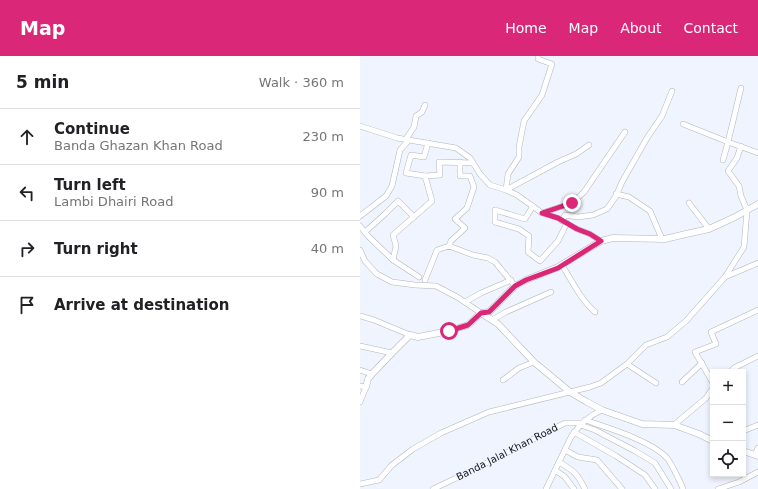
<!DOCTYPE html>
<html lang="en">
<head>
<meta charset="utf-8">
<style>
  body { margin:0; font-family:"DejaVu Sans",sans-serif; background:#f2f2f2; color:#202124 }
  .controls { position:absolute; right:12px; bottom:12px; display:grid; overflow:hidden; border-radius:0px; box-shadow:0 2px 6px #0003 }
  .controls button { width:36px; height:36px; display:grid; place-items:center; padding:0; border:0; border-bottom:1px solid #e0e0e0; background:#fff; color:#202124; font:20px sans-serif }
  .stop { position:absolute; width:12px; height:12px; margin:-9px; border:3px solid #db2777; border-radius:50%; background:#fff }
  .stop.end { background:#db2777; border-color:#fff; box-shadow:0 1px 4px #0008 }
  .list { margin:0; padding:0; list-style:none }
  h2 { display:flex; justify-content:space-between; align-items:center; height:52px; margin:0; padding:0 16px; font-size:17px }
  h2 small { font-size:13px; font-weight:400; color:#757577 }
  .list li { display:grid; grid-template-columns:26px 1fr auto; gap:12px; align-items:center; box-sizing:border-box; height:56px; padding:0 16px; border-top:1px solid #e0e0e0 }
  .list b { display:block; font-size:15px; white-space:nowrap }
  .list p { margin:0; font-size:13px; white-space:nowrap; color:#757577 }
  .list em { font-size:13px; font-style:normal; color:#757577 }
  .icon { flex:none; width:22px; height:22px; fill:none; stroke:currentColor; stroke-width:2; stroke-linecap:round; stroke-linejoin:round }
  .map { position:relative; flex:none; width:398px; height:433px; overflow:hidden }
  header { display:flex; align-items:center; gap:24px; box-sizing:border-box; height:56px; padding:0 20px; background:#db2777; color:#fff }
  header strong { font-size:19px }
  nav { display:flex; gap:22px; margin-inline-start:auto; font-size:14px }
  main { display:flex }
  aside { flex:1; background:#fff }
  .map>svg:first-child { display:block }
</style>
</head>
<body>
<header>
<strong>Map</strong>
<nav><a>Home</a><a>Map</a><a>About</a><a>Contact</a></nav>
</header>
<main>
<aside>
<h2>5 min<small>Walk · 360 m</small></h2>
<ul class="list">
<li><svg class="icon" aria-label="ahead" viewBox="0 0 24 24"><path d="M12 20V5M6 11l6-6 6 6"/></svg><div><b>Continue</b><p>Banda Ghazan Khan Road</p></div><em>230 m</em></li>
<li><svg class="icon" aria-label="left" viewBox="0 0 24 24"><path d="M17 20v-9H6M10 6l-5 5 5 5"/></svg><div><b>Turn left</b><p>Lambi Dhairi Road</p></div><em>90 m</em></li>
<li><svg class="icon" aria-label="right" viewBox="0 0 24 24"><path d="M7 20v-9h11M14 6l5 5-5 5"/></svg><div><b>Turn right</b></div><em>40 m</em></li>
<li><svg class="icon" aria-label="arrive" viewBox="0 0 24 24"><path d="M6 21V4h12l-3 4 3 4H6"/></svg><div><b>Arrive at destination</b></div></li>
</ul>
</aside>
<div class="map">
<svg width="398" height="433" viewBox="0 0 398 433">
  <rect width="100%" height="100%" fill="#eff4ff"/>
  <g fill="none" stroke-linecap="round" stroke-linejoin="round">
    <defs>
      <g id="minor">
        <path d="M323,68L368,86L398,97"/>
        <path d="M0,70L37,82L96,92L110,102L120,118L130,129L146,134L157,139L182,157L198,162L217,173L230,178L241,185"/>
        <path d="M46,83L54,71L56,60L62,56L65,49"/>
        <path d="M363,104L368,86L381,32"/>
        <path d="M65,120L80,119L79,106L113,107"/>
        <path d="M146,134L148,118L159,101V91L164,65L182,39L192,8L178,3V0"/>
        <path d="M146,134L198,106L216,98L229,89"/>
        <path d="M256,138L269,141L290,155L302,183"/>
        <path d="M329,147L349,173"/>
        <path d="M173,150L165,163L135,154V166L159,173L169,180L168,196L180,205L198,185L207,167"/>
        <path d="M182,157L212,147L224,136L265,76"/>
        <path d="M0,160L26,140L32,130L40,94L49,84"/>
        <path d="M202,165L205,159L218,161L233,159L247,153L256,140L262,126L287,82L302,60L312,35"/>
        <path d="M0,170L8,180L33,204L59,221"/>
        <path d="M5,176L25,158L38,145L54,161"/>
        <path d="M89,190L91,185L105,172L95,163L107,152L114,131L110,120H100V106"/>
        <path d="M0,194L5,205L17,218L32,226L55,229L76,230L97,241L121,257"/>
        <path d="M33,204L36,190L33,179L72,145L65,120L46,117L51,99L64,101L68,87"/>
        <path d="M202,209C212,225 221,244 235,256"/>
        <path d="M365,221L384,191L387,154L381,140L379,130L368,115L377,102L381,90"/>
        <path d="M65,224L77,194L89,190L113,199L128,202L135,206L155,230"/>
        <path d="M105,246L121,237L151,224"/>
        <path d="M0,260L14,264L50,279"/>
        <path d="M132,264L146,256L191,236"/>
        <path d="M0,290L32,297"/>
        <path d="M267,308L296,327"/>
        <path d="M0,314L12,318"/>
        <path d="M370,316L374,312L398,300"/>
        <path d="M143,324L159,312L174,306"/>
        <path d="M322,326L342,307"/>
        <path d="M353,327L335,296L356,288L351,276L398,254"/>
        <path d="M0,330L6,331L0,346"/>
        <path d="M225,364C248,372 292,385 307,402C311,407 321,427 323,433"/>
        <path d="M220,369L235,374L275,395L295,407L311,433"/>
        <path d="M314,369L346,342L353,332"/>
        <path d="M383,375L398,369"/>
        <path d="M214,376L256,400L285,419L295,433"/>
        <path d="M205,394L218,401L237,404L262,433"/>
        <path d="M395,399L398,392"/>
        <path d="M199,406C214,415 217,417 225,433"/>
        <path d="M195,414L205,421L214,433"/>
        <path d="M0,428L19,424L32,409L53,393L81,377L129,356L230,331L241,327L267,308L286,289L307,281L326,265L365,221L398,207"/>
        <path d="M73,433L105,418L205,367H222"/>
        <path d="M186,433L211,381C219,369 228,360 242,354"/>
        <path d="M358,433L379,426L398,416"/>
      </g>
      <g id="tertiary">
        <path d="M121,257L138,268L174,306L210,336L227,346L242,354L282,368L314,369L339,378L353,385"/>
        <path d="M6,331L8,323L12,318L32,297L50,279L58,281L89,275L108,269L121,257L129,256L155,230L166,224L198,211L241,185L253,182L305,183L326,178L349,173L375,161L398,148"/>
        <path d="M383,395L398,400"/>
      </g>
    </defs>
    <!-- minor casing -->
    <use href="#minor" stroke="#b0b5be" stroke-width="6"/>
    <!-- tertiary casing -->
    <use href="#tertiary" stroke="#b0b5be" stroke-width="7"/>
    <!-- minor -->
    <use href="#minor" stroke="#fff" stroke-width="5"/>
    <!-- tertiary -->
    <use href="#tertiary" stroke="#fff" stroke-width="6"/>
  </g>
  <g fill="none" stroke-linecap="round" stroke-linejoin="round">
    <!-- route -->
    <path stroke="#db2777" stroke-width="5" d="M89,275L108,269L121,257L129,256L155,230L166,224L198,212L241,185L230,178L217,173L198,162L182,157L212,147"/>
  </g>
  <g text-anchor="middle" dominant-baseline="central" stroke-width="3" stroke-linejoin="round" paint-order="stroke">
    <!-- street labels -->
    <g font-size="10" fill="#131518" stroke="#eff4ff">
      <text transform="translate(147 396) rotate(-27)">Banda Jalal Khan Road</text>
    </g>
  </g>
</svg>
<div class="controls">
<button>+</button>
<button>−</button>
<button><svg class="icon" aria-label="locate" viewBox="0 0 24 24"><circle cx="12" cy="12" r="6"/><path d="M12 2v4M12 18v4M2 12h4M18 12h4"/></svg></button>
</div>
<div class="stop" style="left:89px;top:275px"></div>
<div class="stop end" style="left:212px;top:147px"></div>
</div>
</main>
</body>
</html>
